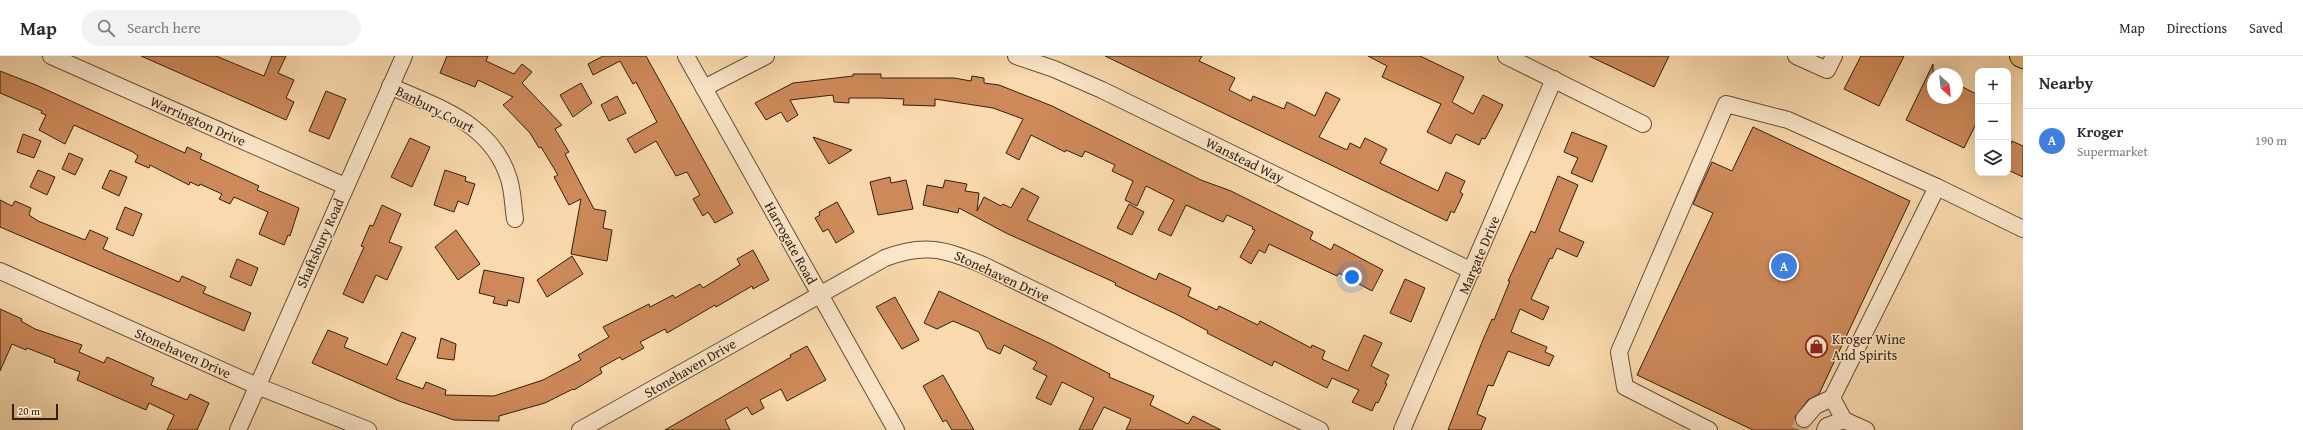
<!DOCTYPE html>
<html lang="en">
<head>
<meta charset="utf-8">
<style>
  body { margin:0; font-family:"Gentium Book Plus",serif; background:#f2f2f3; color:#2b2b33 }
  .controls { position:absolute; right:12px; top:12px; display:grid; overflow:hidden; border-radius:8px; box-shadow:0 4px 16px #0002 }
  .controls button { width:36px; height:36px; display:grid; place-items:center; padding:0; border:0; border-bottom:1px solid #e1e1e2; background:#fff; color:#2b2b33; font:20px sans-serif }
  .compass { position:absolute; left:1927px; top:12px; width:36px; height:36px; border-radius:50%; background:#fff; box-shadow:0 4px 16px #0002; rotate:153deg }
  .scale { position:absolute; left:12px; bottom:10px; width:46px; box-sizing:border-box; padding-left:4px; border:2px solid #341f0b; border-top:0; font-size:11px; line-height:14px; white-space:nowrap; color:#341f0b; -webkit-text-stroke:3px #fbe6ca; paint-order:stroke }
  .you { position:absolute; left:1352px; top:221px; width:14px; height:14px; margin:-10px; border:3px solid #fff; border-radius:50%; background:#1a73e8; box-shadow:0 0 0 6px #1a73e833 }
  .badge { display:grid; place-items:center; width:26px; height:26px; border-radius:50%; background:#db2777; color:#fff; font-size:13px; font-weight:700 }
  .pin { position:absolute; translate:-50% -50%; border:2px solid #fff; box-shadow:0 1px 4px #0006 }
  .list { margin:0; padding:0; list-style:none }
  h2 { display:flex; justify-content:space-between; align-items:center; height:52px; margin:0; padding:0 16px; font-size:17px }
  h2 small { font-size:13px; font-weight:400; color:#7c7c81 }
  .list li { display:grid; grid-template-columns:26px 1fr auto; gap:12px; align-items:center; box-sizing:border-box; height:64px; padding:0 16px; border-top:1px solid #e1e1e2 }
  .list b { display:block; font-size:15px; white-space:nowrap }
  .list p { margin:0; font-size:13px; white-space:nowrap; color:#7c7c81 }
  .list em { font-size:13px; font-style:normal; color:#7c7c81 }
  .icon { flex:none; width:22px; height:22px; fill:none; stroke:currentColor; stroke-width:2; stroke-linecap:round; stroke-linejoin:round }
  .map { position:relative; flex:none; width:2023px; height:374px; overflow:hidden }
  header { display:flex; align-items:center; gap:24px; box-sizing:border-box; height:56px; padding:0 20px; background:#fff; border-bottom:1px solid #e1e1e2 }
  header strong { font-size:19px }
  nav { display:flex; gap:22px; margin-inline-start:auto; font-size:14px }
  .search { width:280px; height:36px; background:#f2f2f3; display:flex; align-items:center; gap:10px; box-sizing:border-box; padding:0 14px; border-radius:22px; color:#7c7c81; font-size:15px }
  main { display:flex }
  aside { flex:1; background:#fff }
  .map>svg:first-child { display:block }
</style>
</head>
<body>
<header>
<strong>Map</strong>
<div class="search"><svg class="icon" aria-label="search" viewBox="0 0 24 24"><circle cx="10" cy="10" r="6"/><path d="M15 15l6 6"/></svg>Search here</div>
<nav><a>Map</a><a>Directions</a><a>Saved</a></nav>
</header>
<main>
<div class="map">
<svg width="2023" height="374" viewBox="0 0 2023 374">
  <rect width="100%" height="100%" fill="#f9d9ad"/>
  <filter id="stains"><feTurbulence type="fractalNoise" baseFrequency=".005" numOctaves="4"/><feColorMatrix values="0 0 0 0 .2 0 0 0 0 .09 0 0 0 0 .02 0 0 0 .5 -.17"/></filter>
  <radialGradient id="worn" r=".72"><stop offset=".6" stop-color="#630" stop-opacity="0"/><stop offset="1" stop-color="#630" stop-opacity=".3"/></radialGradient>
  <!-- building -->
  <g fill="#cd895a" stroke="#341f0b">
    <path d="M141,0H216L264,20L272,0H286L278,17L294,24L286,42L294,46L286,64Z"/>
    <path d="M447,0H488L486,5L514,18L522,8L532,16L522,27L562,69L555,73L569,96L565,98L594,153L606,155L603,172L612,174L607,205L571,198L581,143L569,149L554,121L558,119L541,91L539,92L530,77L503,49L513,41L478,24L475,31L440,17Z"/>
    <path d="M603,0H646L733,157L715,167L708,156L703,160L693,143L700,139L687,116L676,120L656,85L635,97L627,83L657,66L636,26L633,28L620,5L593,19L588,8Z"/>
    <path d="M1105,0H1202L1199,5L1235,22L1229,34L1251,45L1253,40L1284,53L1287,46L1315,60L1326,36L1340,43L1319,81L1347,94L1350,87L1360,92L1365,82L1387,93L1380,107L1438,135L1446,116L1465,125L1460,136L1463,138L1454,157L1451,155L1447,165Z"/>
    <path d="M1368,0H1420L1464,21L1452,46L1473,58L1483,39L1503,49L1485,83L1482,82L1479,89L1456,78L1451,88L1427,76L1441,48L1382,21L1387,10Z"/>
    <path d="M1589,0H1669L1654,31Z"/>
    <path d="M1861,0H1904L1879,50L1844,33Z"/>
    <path d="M1933,8V42H1957V28L1978,39V64L1964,92L1906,64Z"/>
    <path d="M0,15L36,29L185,97L187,91L202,98L200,103L259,130L257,134L299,152L290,180L288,179L284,189L259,178L268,156L234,141L230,148L219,143L222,138L200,128L199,130L190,126L189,129L150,109L149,112L135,106L138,100L133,96L74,69L65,88L39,74L46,59L41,57L42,55L0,37Z"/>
    <path d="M853,18H881V22H954L971,25L972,20L984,22V27L999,29L1052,50L1201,124L1231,135L1313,176L1310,183L1331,194L1334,188L1383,214L1372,235L1339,217L1337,220L1269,188L1265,197L1259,194L1251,208L1240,201L1255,174L1252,173L1253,171L1227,159L1223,166L1186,149L1171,180L1158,174L1174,144L1146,130L1137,150L1125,144L1133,125L1112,115L1115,109L1085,95L1082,101L1066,94L1065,96L1031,79L1019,104L1006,97L1023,63L993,52L935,43V50L903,49L904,43L880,42H849V47L834,46L833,39L790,44L798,59L787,66L781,56L766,64L755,47L793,27L853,20Z"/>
    <path d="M581,27L592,47L573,61L560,39Z"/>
    <path d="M326,35L346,43L329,83L309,75Z"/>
    <path d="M617,40L626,57L609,65L601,49Z"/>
    <path d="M1753,71L1910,145L1819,338L1808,344L1795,361L1798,370L1806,372L1805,374H1753L1637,319L1713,157L1693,148L1712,106L1732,115Z"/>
    <path d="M1572,76L1607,90L1592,126L1571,117L1578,102L1564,96Z"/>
    <path d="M23,78L41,85L34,102L17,96Z"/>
    <path d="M813,81L852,94L829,108Z"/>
    <path d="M410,82L430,91L412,131L391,121Z"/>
    <path d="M2012,85L2023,90V121L2008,114V94Z"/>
    <path d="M69,97L83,103L75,119L62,113Z"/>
    <path d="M38,114L55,121L47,139L30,131Z"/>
    <path d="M110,114L127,121L119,140L102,132Z"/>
    <path d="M445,114L466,121L465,125L475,128L468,149L458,145L454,156L434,149Z"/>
    <path d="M1558,120L1578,129L1559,175L1584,186L1577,201L1557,192L1552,203L1550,202L1531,243L1549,251L1543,264L1520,253L1511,276L1547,291L1545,296L1554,300L1549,310L1508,295L1493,330L1488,329L1477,358L1486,362L1481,374H1448L1482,286L1492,263L1494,264L1510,225H1508L1531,175L1535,177Z"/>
    <path d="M890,121L891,127L906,124L913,153L878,159L870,126Z"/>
    <path d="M945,124L967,128L965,135L979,137L977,155L984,141L1001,150L1003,148L1011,152L1022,132L1039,141L1027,164L1156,224L1159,217L1191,232L1188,240L1217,254L1219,250L1258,269L1260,265L1311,292L1312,289L1325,295L1322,303L1348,315L1364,279L1382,287L1371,310L1389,319L1385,327L1387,328L1378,347L1376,346L1372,355L1352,346L1359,334L1332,322L1327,332L1274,305L1272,310L1207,277L1208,275L1178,259L1115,229L1116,227L1006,177L959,152L958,157L923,149L927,129L943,132Z"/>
    <path d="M0,144L12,150L15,145L31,152L29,159L38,165L85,184L90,174L108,182L103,193L179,226L182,220L206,231L203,237L251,257L244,275L0,171Z"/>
    <path d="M837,146L854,176L836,187L828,173L823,176L815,162L820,159L819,156Z"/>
    <path d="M1129,148L1144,156L1132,179L1117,172Z"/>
    <path d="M382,149L401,158L389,186L402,191L387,224L376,219L363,247L343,238L364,191L361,190L370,169L373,170Z"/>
    <path d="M125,151L142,158L133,180L116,173Z"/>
    <path d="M456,174L480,208L458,224L435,191Z"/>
    <path d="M753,194L769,224L753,233L752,230L716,251L715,249L667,277L665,273L640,286L644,292L622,304L620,301L600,312L602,317L574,334L573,333L545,347L499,360V365L454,364L399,345L312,307L328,274L348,282L344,291L387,309L402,276L416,282L396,323L423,333L426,326L446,334L445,339L494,340L543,324L581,304L578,299L609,281L603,271L649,248L650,251L673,239L675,242L700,228L703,232L740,209L737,203Z"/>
    <path d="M572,200L583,218L547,241L537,224Z"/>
    <path d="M237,203L258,212L251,230L230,221Z"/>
    <path d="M484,214L524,222L519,247L508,244L507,250L493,247L495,241L479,237Z"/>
    <path d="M1405,223L1425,232L1411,266L1390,257Z"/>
    <path d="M939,235L1049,287L1110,318L1109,321L1154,340L1150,349L1188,368L1193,360L1221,374H1126L1131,363L1104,351L1092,374H1079L1094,342L1062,326L1051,349L1036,342L1047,320L1033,313L1037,306L1004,289L1000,298L987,292L979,276L953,265L937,273L924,267Z"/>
    <path d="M895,241L919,284L902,293L876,251Z"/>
    <path d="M0,253L22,263L21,265L35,273L82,289L79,296L104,307L107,301L154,322L151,329L187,344L190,338L209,347L197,374H167L174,359L149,347L146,354L77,324L80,316L54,306L55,303L27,292L26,294L12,288L0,315Z"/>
    <path d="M441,282L456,288L454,304L437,302Z"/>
    <path d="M807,290L826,324L787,345L781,333L760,344L764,352L752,359L747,351L725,364L730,374H665L791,301L790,299Z"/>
    <path d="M943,319L974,374H952L946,364L943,366L923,330Z"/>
  </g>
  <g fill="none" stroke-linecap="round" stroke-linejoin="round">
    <!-- minor-tunnel -->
    <path stroke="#d2b48d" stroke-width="16" stroke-dasharray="16 8" stroke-linecap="butt" d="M1799,374L1804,363"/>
    <defs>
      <g id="minor">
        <path d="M51,0L345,130"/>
        <path d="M686,0L896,374"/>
        <path d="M1016,0L1054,13L1102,34L1472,215"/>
        <path d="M1506,0L1643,68"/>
        <path d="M1796,0L1827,14L1834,0"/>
        <path d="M390,30C439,52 492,67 509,123C513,136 513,150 515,163"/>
        <path d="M704,32L766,0"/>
        <path d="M0,215L257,330L368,374"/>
        <path d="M1804,363L1815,350L1832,342"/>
        <path d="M238,374L404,0"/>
        <path d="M580,374L885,202C924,187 945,193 983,209L1320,374"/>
        <path d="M1402,374L1554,23"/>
        <path d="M1709,374L1625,331L1619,296L1726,48L1788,64L1937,131"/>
        <path d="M1825,374L1827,370L1844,364"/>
        <path d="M1866,374L1844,364L1832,342L1937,131L2023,173"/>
      </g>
      <path id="highway" d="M2021,0L2023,1"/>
    </defs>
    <!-- minor casing -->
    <use href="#minor" stroke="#654e34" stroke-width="18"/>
    <!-- highway casing -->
    <use href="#highway" stroke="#341f0b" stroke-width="24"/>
    <!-- minor -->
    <use href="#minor" stroke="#fbe6ca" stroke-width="16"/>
    <!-- highway -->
    <use href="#highway" stroke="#ecbc76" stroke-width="22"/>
  </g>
  <!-- icons -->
  <defs>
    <symbol id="shop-ring" viewBox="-11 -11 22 22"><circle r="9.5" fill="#fbe6ca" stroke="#8f2418" stroke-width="1.5"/><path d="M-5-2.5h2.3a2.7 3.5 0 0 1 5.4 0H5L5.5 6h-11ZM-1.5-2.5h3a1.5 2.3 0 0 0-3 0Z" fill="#8f2418"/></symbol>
  </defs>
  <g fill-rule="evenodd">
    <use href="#shop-ring" x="1804" y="278" width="25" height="25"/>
  </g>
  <g text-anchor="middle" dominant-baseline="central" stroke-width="3" stroke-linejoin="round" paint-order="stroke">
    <!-- street labels -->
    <g font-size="14" fill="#341f0b" stroke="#fbe6ca">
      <text transform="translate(435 53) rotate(27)">Banbury Court</text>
      <text transform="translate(198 65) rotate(24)">Warrington Drive</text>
      <text transform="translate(1245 104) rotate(26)">Wanstead Way</text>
      <text transform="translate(320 187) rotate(-66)">Shaftsbury Road</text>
      <text transform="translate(791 187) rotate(61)">Harrogate Road</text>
      <text transform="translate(1479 199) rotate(-67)">Margate Drive</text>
      <text transform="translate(1002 220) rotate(25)">Stonehaven Drive</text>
      <text transform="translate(183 297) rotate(24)">Stonehaven Drive</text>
      <text transform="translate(690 312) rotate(-30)">Stonehaven Drive</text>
    </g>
    <!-- poi labels -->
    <g font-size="14" fill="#341f0b" stroke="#fbe6ca" text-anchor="start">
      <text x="1832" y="283">Kroger Wine<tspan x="1832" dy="16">And Spirits</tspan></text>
    </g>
  </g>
  <rect width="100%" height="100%" filter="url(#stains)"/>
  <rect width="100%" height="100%" fill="url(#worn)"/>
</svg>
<div class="controls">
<button>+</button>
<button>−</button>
<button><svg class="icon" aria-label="layers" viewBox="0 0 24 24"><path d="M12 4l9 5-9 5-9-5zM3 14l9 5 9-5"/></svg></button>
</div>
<svg class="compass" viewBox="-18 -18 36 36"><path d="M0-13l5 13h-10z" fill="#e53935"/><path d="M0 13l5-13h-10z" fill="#7c7c81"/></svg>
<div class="scale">20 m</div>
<div class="you"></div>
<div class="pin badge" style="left:1784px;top:210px;background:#3f7fe0">A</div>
</div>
<aside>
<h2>Nearby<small></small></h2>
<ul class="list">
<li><span class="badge" style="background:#3f7fe0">A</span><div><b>Kroger</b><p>Supermarket</p></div><em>190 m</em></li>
</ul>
</aside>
</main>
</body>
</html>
